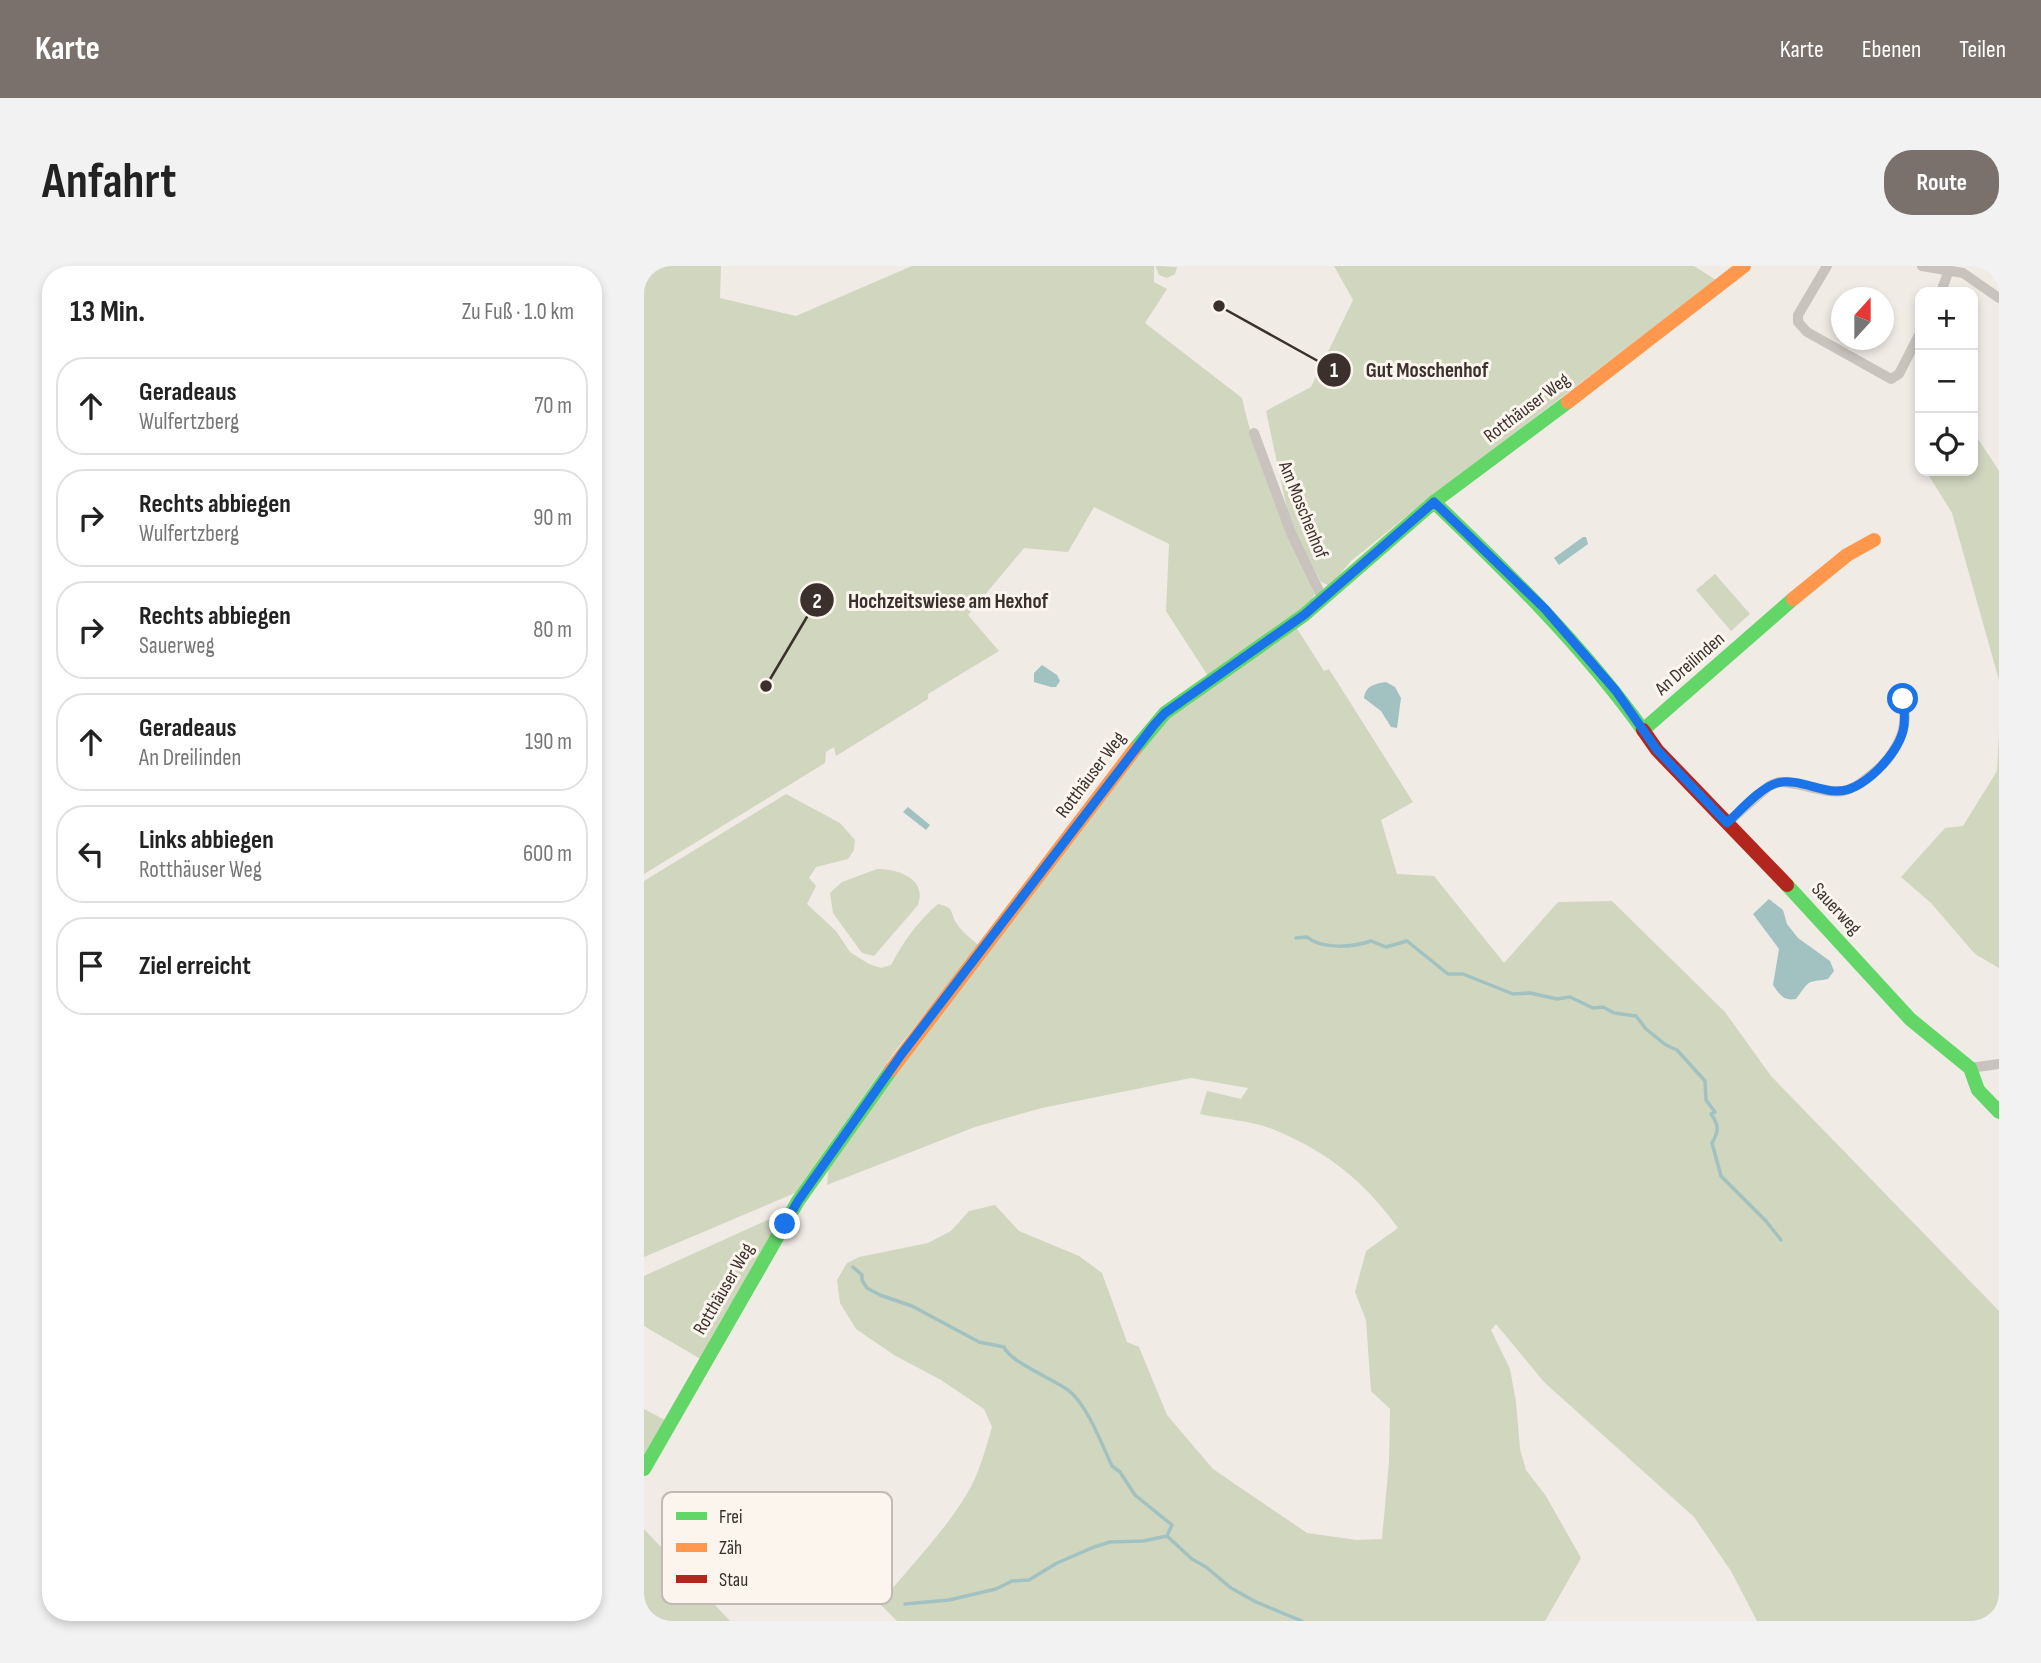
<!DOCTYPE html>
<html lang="de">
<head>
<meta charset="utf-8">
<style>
  body { margin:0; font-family:"Sofia Sans Condensed",sans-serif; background:#f2f2f2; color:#222 }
  .controls { position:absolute; right:21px; top:21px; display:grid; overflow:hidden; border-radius:14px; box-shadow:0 4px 10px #0003 }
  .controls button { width:63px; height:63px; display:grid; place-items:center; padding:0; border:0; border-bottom:2px solid #e0e0e0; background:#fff; color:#222; font:35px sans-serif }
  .compass { position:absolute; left:1187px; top:21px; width:63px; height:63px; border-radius:50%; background:#fff; box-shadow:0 4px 10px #0003; rotate:21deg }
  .stop { position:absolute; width:21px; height:21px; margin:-16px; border:5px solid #1a73e8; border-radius:50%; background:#fff }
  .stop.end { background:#1a73e8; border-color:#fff; box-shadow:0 2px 7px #0008 }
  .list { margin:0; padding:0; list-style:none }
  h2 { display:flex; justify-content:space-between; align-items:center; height:91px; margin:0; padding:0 28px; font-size:30px }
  h2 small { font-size:23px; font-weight:400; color:#767676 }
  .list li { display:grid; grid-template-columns:46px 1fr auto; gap:21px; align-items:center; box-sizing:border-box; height:98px; margin:0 14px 14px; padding:0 14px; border:2px solid #e0e0e0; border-radius:28px }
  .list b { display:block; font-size:26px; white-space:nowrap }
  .list p { margin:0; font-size:23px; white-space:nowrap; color:#767676 }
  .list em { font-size:23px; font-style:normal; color:#767676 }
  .icon { flex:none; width:38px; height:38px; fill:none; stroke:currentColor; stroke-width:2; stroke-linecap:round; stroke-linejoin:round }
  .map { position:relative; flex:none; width:1355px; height:1355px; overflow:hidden; border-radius:28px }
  header { display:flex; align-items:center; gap:42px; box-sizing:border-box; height:98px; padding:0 35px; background:#7a716c; color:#fff }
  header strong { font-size:33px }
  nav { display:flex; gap:38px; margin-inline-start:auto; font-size:24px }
  .intro { display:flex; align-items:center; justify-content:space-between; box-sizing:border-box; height:168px; padding:0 42px }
  h1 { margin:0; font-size:49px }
  .button { padding:18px 32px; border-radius:28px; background:#7a716c; color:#fff; font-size:24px; font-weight:700 }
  main { display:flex; gap:42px; padding:0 42px }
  aside { flex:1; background:#fff; border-radius:28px; box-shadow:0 4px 10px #0003 }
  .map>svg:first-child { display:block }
</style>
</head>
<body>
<header>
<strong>Karte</strong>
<nav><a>Karte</a><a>Ebenen</a><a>Teilen</a></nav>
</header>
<div class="intro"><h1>Anfahrt</h1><a class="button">Route</a></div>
<main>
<aside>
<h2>13 Min.<small>Zu Fuß · 1.0 km</small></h2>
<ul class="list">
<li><svg class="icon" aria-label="ahead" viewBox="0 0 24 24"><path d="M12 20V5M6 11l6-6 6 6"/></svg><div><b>Geradeaus</b><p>Wulfertzberg</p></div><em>70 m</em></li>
<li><svg class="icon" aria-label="right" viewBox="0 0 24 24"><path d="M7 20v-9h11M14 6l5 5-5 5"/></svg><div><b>Rechts abbiegen</b><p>Wulfertzberg</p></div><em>90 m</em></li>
<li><svg class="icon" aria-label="right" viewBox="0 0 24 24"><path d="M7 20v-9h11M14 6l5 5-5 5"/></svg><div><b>Rechts abbiegen</b><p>Sauerweg</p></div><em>80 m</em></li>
<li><svg class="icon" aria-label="ahead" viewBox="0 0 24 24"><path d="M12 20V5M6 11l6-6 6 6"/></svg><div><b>Geradeaus</b><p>An Dreilinden</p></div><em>190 m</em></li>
<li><svg class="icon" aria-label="left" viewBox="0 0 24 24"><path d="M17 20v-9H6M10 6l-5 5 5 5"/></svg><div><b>Links abbiegen</b><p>Rotthäuser Weg</p></div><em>600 m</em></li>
<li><svg class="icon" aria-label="arrive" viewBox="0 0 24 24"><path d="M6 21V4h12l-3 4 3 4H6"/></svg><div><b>Ziel erreicht</b></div></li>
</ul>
</aside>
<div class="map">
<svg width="1355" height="1355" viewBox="0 0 1355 1355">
  <rect width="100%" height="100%" fill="#f0ebe5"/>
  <!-- green -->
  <g fill="#d1d6bf">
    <path d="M0,0H77L76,32L152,50L268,0H510V16L523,23L501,57L598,132C613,200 643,265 671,328L666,336L564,410L522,345L525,278L450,241L424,286L380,282L324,349L355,385L284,428V433L192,490L190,481L182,486L181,497L0,608Z"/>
    <path d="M690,0H1050L1072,14L785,232L707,295L686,320L677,316L646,257L622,145L667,121L709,34Z"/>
    <path d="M512,1V0L533,1L531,8L523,12L515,9Z"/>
    <path d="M1329,165L1355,205V414L1308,247L1282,205H1329Z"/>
    <path d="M1071,308L1106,348L1087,365L1052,324Z"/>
    <path d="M652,361L680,405L685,403L769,536L737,554L753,608L790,610L860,697L914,636L968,635L1081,746L1127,810L1355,1045V1355H1113L1087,1305L1050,1251L900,1116L852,1058L847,1064L866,1103L872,1136L876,1183L882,1204L902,1230L937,1292L901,1355H253L236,1338C264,1302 297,1270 321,1231C335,1209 341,1185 348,1161L340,1143L297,1114L250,1089L212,1063L196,1037L193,1014L203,997L215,991L284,977L307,965L325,945L351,939L375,965L435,990L458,1007L483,1076L495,1081L523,1149L569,1203L663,1267L713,1274L738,1273L745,1196L746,1143L727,1125L722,1054L711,1026L722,985L754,962C721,916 684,886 631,864C609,855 580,853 556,848L563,825L597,833L604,822L547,812L398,842L331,861L183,919L185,897L477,510L526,451Z"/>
    <path d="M1355,467V702L1331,688L1287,637L1257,611L1301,562L1319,560L1353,505Z"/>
    <path d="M142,528L196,557L211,574L210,584L204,593L172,601L165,612L172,620L163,638L192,665L206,686L225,698L237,702L247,699C259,676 274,655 294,638C312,642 305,646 313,658C318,666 328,673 335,680L252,784L151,927L0,991V615Z"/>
    <path d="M233,603C255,603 283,613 274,639L230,690L218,687L189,647L186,627L198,616Z"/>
    <path d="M139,947L60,1095L0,1060V1010Z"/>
    <path d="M0,1143L23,1155L0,1194Z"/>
    <path d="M0,1263L86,1355H0Z"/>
  </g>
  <!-- water -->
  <g fill="#a1c2c1">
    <path d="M939,271H942L944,278L915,299L910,292Z"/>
    <path d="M398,399L413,409L416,415L412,421H407L390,416V407Z"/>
    <path d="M742,416L751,421L757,432L753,462L747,461L737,445L720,432C722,419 731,418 742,416Z"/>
    <path d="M264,541L286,559L282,564L259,546Z"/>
    <path d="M1125,633L1139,644L1143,658L1154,672L1186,695L1190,705L1184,713C1161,717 1167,713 1152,733C1139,735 1136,729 1129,719L1135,683L1109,648Z"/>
  </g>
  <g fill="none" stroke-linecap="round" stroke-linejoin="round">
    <!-- stream -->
    <g stroke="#a1c2c1" stroke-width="3.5">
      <path d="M652,672L663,671C678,684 710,681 727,675L742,681L763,675L804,708H819L869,728L886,727L913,733L926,731L949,742L959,741L970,747L992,750L1002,763L1022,779L1033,784L1061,815L1062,834L1071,846L1067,848C1075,859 1075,865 1068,877L1077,910L1122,955L1137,974"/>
      <path d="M209,1001L218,1009V1014L223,1022L236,1029L268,1040L335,1076L360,1081C366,1096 409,1113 424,1124C443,1138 458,1179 468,1200L476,1206L491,1229L528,1259L523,1270"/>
      <path d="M261,1338L305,1334L352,1323L368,1315L385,1314L413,1297L450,1281L466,1276L499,1275L523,1270L548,1293L562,1301L587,1322L612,1336L658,1355"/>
    </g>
    <!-- street -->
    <g stroke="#c9c3be" stroke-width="10">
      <path d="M1183,0L1154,49V56L1163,66L1247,113L1255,108L1276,67"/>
      <path d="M1278,0L1319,7L1355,32"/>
      <path d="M1297,26L1305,4"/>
      <path d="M610,167L647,267L679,333"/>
      <path d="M1083,557L1125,520L1135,516C1156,516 1178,528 1199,525C1208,523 1216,518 1223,512C1251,492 1272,457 1254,424"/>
      <path d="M1326,802L1355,798"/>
    </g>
    <!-- fast -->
    <g stroke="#63d668" stroke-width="14">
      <path d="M790,236C865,308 938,379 999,464L1149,333"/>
      <path d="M491,483L521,447L660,349L790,236L924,136"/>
      <path d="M1143,619L1266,753L1326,802L1334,824L1355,846"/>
      <path d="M0,1203L154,935L247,804"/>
    </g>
    <!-- slow -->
    <g stroke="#ff974d" stroke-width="14">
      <path d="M924,136L1100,0"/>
      <path d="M1149,333L1203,289L1230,274"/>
      <path d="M247,804L491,483"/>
    </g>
    <!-- jam -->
    <path stroke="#b3261e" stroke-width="14" d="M999,464L1013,484L1143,619"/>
  </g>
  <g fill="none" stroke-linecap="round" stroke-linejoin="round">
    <!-- route -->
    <path stroke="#1a73e8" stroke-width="9" d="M141,958L154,935L257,789L510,459L521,447L660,349L790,236L901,343L972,425L1013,484L1083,557C1095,546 1117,521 1133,517C1151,512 1173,524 1191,525C1218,527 1253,489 1259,465C1262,454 1260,443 1259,433"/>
  </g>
  <g text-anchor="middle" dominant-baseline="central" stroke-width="6" stroke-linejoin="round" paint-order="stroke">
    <!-- street labels -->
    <g font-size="19" fill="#3b302b" stroke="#fbf5ee">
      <text transform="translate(883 142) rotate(-37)">Rotthäuser Weg</text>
      <text transform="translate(659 244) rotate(68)">Am Moschenhof</text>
      <text transform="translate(1046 398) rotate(-41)">An Dreilinden</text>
      <text transform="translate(447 509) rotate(-53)">Rotthäuser Weg</text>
      <text transform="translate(1192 643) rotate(47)">Sauerweg</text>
      <text transform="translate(80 1023) rotate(-60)">Rotthäuser Weg</text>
    </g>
  </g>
  <!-- legend -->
  <rect x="18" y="1226" width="230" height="112" rx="10" fill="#fbf5ee" stroke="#c1bab4" stroke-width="2"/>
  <rect x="32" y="1246" width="31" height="8" fill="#63d668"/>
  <rect x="32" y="1277" width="31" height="9" fill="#ff974d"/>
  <rect x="32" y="1309" width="31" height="8" fill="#b3261e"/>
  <g font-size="19" fill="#3b302b">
    <text x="75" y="1257">Frei</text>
    <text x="75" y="1288">Zäh</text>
    <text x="75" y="1320">Stau</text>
  </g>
  <!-- callouts -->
  <path fill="none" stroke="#3b302b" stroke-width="2.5" d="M575 40L690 104M122 420L173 334"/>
  <g fill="#3b302b" stroke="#fbf5ee" stroke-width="2.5">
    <circle cx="575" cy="40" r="7"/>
    <circle cx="122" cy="420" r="7"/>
    <circle cx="690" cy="104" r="18"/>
    <circle cx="173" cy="334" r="18"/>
  </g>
  <g font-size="21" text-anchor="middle" font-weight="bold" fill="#fff">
    <text x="690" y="111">1</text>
    <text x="173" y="342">2</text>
  </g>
  <g font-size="21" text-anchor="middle" font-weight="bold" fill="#3b302b" stroke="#fbf5ee" stroke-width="6" stroke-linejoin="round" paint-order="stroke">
    <text x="783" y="111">Gut Moschenhof</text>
    <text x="304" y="342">Hochzeitswiese am Hexhof</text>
  </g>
</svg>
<div class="controls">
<button>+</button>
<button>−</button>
<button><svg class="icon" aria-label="locate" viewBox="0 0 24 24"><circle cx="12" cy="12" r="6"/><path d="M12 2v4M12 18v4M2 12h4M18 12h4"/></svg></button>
</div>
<svg class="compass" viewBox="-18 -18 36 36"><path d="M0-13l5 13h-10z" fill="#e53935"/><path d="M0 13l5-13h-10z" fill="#767676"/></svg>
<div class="stop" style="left:1259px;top:433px"></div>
<div class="stop end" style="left:141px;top:958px"></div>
</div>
</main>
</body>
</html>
